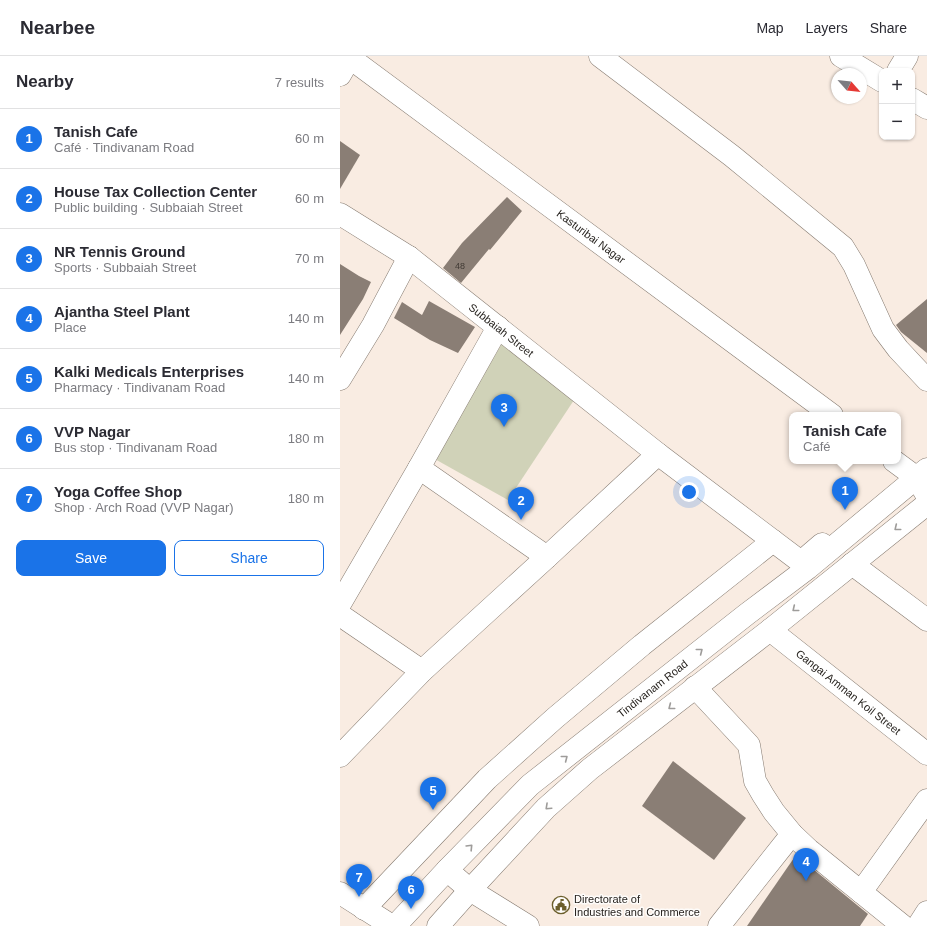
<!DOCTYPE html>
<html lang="en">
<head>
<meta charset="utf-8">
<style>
  body { margin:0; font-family:Helvetica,sans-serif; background:#f2f2f3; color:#2b2b33 }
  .controls { position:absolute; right:12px; top:12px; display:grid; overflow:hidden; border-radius:8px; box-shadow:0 1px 3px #0004 }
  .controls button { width:36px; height:36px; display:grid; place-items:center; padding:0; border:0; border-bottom:1px solid #e1e1e2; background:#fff; color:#2b2b33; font:20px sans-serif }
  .compass { position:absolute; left:491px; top:12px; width:36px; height:36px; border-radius:50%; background:#fff; box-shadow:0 1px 3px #0004; rotate:117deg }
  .you { position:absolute; left:349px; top:436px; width:14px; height:14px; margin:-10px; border:3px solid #fff; border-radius:50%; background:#1a73e8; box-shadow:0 0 0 6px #1a73e833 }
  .badge { display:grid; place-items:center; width:26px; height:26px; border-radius:50%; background:#1a73e8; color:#fff; font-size:13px; font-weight:700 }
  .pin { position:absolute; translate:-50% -33px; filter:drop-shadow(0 1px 2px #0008) }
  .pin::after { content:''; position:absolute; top:21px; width:14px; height:12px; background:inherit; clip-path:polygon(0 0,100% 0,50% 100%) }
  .popup { position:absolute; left:449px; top:356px; width:112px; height:52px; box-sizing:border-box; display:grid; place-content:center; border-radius:8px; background:#fff; filter:drop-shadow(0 1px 3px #0005); font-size:13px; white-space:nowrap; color:#7c7c81 }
  .popup b { font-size:15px; color:#2b2b33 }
  .popup::after { content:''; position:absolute; left:50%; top:100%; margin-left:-8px; border:8px solid transparent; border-top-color:#fff }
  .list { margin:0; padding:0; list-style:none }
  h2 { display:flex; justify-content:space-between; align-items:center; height:52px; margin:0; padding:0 16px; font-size:17px }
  h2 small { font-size:13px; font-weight:400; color:#7c7c81 }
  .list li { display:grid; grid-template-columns:26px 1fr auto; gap:12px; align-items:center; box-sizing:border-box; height:60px; padding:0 16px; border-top:1px solid #e1e1e2 }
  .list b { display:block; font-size:15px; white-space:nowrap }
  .list p { margin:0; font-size:13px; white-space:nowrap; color:#7c7c81 }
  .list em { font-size:13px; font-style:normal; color:#7c7c81 }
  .actions { display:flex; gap:8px; padding:12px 16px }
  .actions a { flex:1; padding:9px 0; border:1px solid #1a73e8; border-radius:8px; text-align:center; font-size:14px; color:#1a73e8 }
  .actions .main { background:#1a73e8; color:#fff }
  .map { position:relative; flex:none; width:587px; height:870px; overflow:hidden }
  header { display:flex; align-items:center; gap:24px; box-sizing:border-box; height:56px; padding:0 20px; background:#fff; border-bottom:1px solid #e1e1e2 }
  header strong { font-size:19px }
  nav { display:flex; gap:22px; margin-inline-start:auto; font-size:14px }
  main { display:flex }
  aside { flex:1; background:#fff }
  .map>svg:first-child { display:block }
</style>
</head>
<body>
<header>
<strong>Nearbee</strong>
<nav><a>Map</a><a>Layers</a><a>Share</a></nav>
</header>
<main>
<aside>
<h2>Nearby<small>7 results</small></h2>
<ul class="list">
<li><span class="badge">1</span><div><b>Tanish Cafe</b><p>Café · Tindivanam Road</p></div><em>60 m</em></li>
<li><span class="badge">2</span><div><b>House Tax Collection Center</b><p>Public building · Subbaiah Street</p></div><em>60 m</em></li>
<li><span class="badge">3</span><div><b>NR Tennis Ground</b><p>Sports · Subbaiah Street</p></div><em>70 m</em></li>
<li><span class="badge">4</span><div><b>Ajantha Steel Plant</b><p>Place</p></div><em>140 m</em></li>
<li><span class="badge">5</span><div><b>Kalki Medicals Enterprises</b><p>Pharmacy · Tindivanam Road</p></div><em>140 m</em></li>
<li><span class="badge">6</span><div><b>VVP Nagar</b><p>Bus stop · Tindivanam Road</p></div><em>180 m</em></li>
<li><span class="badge">7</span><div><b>Yoga Coffee Shop</b><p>Shop · Arch Road (VVP Nagar)</p></div><em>180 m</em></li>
</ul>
<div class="actions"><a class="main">Save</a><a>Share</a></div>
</aside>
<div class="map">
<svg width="587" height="870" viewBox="0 0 587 870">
  <rect width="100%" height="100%" fill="#f9ece2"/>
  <!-- green -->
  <path fill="#d0d2b8" d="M163,286L236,341L168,444L93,402Z"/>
  <!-- building -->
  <g fill="#8a7e75">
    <path d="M0,85L20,99L0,133Z"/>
    <path d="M167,141L182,155L150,194L149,193L121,227L103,212L122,187Z"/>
    <path d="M0,208L19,220L31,226L23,243L0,279Z"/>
    <path d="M587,243V297L561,276L556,269Z"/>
    <path d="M89,245L135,271L118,297L90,284L54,262L62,246L82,259Z"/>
    <path d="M333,705L406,762L374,804L302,750Z"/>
    <path d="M456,799L528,858L520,870H407Z"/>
  </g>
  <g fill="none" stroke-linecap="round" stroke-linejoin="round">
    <defs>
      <g id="minor">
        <path d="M260,0L392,100L503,191L514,209L543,273L558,293L587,324"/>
        <path d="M501,0L542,25"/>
        <path id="s1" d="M10,2L492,359"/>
        <path d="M558,15L567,0"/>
        <path d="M572,43L587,52"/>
        <path id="s2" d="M0,158L69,201L318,398"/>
        <path d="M0,323L33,269L69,201"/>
        <path d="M554,405L577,422L587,440"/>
        <path d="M79,412L207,501"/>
        <path d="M512,508L587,564"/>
        <path d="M0,548L79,412L158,271"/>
        <path d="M0,559L82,615"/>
        <path id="s3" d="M430,574L587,698"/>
        <path d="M355,631L409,689L415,725L423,739L434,756L452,778L469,794L563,870"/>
        <path d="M0,700L82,615L207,501L318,398L461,506L482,488"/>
        <path d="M107,814L130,834L188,870"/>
        <path d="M521,836L587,744"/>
        <path d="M0,837L52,870"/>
        <path d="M24,853L147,723L215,662L302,589L433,485"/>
        <path d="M379,870L452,778"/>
        <path d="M578,870L587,856"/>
      </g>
      <path id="primary" d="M0,19L11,0"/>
      <g id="trunk">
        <path id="s4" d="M55,870L107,814L190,729L407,558L468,512L587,413"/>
        <path d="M98,870L130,834L206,752L250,713L430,574L587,448"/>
      </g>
    </defs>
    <!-- minor casing -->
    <use href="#minor" stroke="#867b71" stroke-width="23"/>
    <!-- primary casing -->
    <use href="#primary" stroke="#867b71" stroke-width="23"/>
    <!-- trunk casing -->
    <use href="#trunk" stroke="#867b71" stroke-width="23"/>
    <!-- minor -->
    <use href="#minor" stroke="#fff" stroke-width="22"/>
    <!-- primary -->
    <use href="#primary" stroke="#fff" stroke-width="22"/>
    <!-- trunk -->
    <use href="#trunk" stroke="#fff" stroke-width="22"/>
  </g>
  <!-- one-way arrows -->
  <defs><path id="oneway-chevron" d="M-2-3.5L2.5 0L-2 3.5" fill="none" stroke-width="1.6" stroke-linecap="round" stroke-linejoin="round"/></defs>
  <g stroke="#9e9c9a">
    <use href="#oneway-chevron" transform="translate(557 472) rotate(141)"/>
    <use href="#oneway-chevron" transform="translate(455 553) rotate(141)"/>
    <use href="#oneway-chevron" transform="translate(360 595) rotate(-38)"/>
    <use href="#oneway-chevron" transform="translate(331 651) rotate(142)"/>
    <use href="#oneway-chevron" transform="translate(225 702) rotate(-38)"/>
    <use href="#oneway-chevron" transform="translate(208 751) rotate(137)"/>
    <use href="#oneway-chevron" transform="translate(130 791) rotate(-46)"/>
  </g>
  <!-- icons -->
  <defs>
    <symbol id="civic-ring" viewBox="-11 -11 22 22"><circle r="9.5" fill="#fefcfa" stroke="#6c5f2c" stroke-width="1.5"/><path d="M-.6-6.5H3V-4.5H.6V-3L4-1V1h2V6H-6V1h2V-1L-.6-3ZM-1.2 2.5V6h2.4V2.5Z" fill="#6c5f2c"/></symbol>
  </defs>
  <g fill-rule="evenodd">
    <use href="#civic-ring" x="211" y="839" width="20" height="20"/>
  </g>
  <g text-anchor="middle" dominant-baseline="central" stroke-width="3" stroke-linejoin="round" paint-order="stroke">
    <!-- number labels -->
    <g font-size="9" fill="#403a34">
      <text x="120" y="210">48</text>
    </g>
    <!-- street labels -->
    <g font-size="11" fill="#27231f" stroke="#fefcfa">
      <text stroke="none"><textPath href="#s1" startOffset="300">Kasturibai Nagar</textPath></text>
      <text stroke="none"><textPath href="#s2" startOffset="199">Subbaiah Street</textPath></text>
      <text stroke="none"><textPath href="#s4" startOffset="351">Tindivanam Road</textPath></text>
      <text stroke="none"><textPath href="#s3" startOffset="100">Gangai Amman Koil Street</textPath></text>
    </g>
    <!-- poi labels -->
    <g font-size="11" fill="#27231f" stroke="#fefcfa" text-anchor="start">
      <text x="234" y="843">Directorate of<tspan x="234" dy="13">Industries and Commerce</tspan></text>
    </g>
  </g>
</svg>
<div class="controls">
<button>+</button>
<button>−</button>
</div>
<svg class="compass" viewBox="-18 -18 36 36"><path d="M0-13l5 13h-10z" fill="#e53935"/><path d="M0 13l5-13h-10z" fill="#7c7c81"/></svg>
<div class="you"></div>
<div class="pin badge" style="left:505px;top:454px">1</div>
<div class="popup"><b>Tanish Cafe</b>Café</div>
<div class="pin badge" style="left:181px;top:464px">2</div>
<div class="pin badge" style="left:164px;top:371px">3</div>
<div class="pin badge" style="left:466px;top:825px">4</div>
<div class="pin badge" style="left:93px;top:754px">5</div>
<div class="pin badge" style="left:71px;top:853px">6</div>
<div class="pin badge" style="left:19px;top:841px">7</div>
</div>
</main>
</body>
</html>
